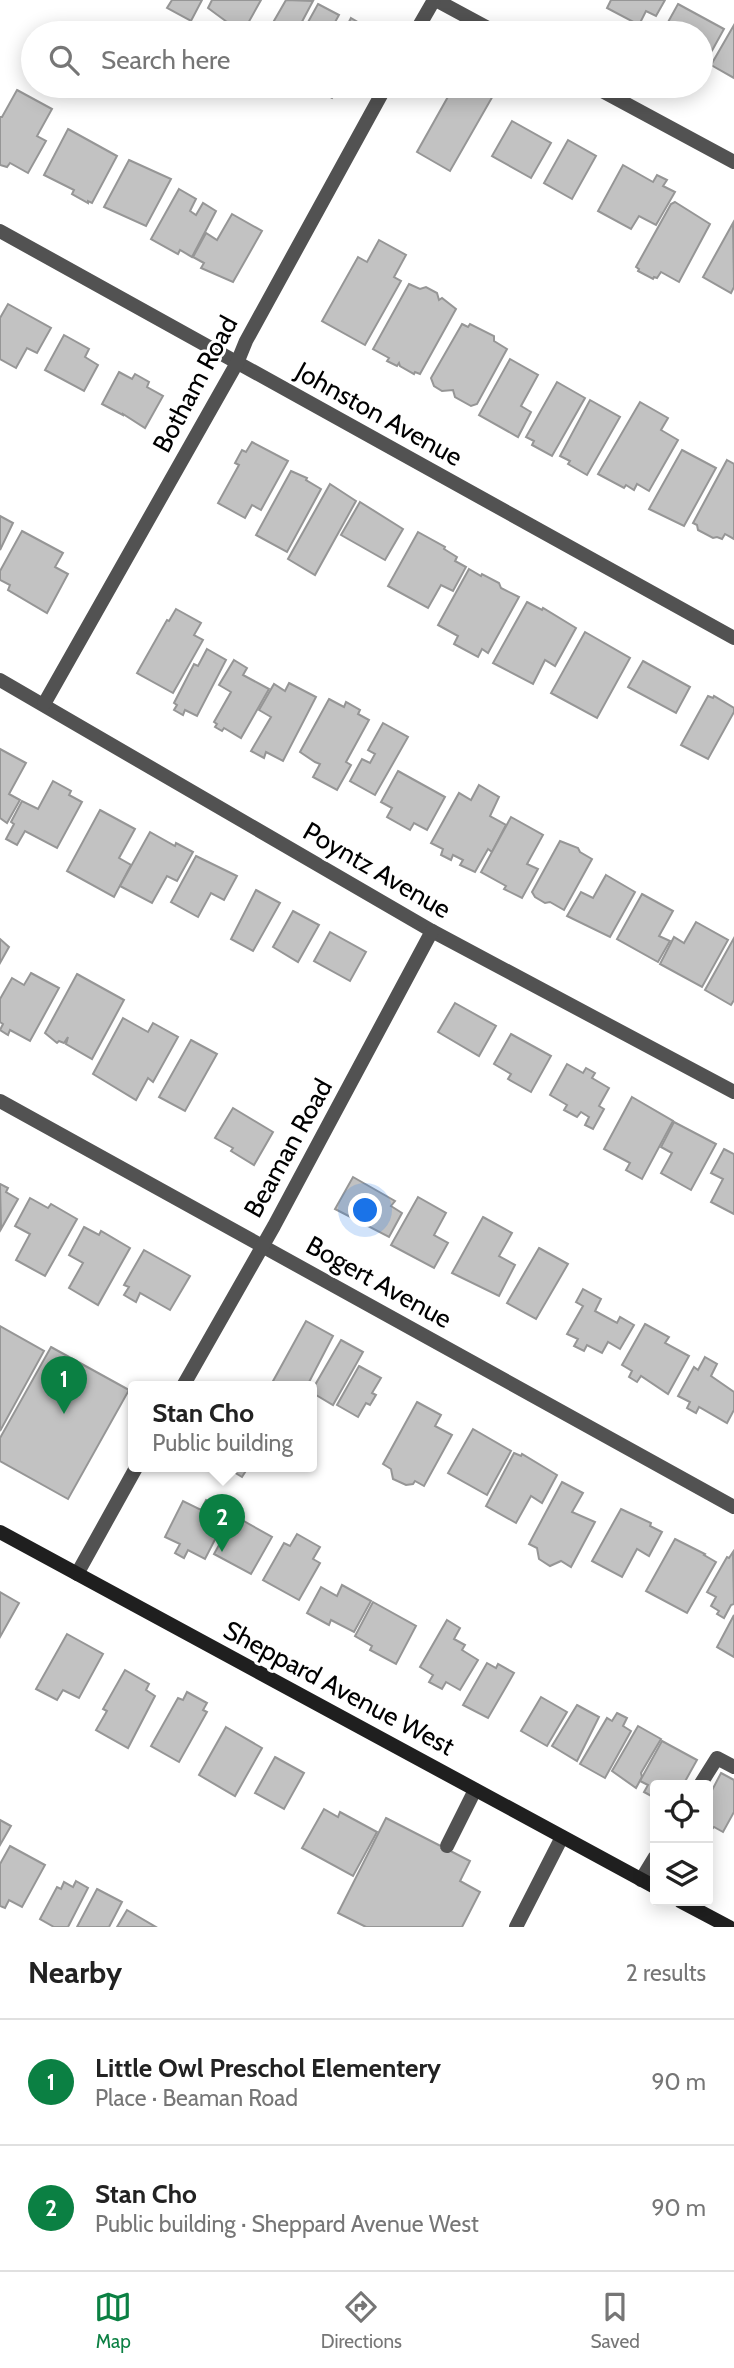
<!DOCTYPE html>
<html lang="en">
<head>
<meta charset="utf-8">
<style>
  body { margin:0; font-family:Cabin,sans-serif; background:#f6f6f6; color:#222 }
  .controls { position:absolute; right:21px; bottom:21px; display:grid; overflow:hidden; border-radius:7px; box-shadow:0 4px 18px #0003 }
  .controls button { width:63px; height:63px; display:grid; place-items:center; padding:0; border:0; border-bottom:2px solid #e0e0e0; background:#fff; color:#222; font:35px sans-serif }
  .you { position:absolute; left:366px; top:1211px; width:24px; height:24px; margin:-18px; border:5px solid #fff; border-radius:50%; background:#1a73e8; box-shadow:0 0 0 10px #1a73e833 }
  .badge { display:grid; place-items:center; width:46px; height:46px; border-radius:50%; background:#0b8043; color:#fff; font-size:23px; font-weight:700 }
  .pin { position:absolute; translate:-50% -58px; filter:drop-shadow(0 2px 4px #0008) }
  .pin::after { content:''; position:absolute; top:37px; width:24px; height:21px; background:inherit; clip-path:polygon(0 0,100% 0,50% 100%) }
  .popup { position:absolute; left:128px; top:1381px; width:189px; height:91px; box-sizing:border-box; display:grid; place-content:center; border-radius:7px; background:#fff; filter:drop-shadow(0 2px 5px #0005); font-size:23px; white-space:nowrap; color:#767676 }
  .popup b { font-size:26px; color:#222 }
  .popup::after { content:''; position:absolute; left:50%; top:100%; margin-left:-14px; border:14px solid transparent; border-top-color:#fff }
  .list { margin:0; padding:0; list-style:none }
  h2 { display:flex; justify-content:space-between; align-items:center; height:91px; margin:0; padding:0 28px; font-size:30px }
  h2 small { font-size:23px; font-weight:400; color:#767676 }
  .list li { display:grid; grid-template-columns:46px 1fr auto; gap:21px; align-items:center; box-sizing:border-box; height:126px; padding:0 28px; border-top:2px solid #e0e0e0 }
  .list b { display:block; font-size:26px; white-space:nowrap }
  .list p { margin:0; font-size:23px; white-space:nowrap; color:#767676 }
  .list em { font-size:23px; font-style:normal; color:#767676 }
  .icon { flex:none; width:38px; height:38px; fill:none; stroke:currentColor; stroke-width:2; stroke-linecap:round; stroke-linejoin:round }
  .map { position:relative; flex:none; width:734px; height:1927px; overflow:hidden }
  .search { position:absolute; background:#fff; box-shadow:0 4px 18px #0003; left:21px; right:21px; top:21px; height:77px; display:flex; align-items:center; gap:18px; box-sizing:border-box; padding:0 24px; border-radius:38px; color:#767676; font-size:26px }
  .sheet { height:343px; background:#fff }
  nav { display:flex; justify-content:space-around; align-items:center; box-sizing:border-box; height:98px; border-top:2px solid #e0e0e0; background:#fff; font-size:19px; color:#767676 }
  nav a { display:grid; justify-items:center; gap:4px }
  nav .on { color:#0b8043 }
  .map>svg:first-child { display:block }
</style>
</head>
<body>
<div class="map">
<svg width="734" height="1927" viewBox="0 0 734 1927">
  <rect width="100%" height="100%" fill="#fff"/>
  <!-- building -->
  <g fill="#c2c2c2" stroke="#969696" stroke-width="2">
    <path d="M172,0H202L191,21L167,8Z"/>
    <path d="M212,0H261L247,25L255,29L253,33H229L223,30L227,22L208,8Z"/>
    <path d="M286,0L313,1L296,33H267Z"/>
    <path d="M611,0H665L656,16L646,11L639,25L607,8Z"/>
    <path d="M318,4L339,15L329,33H302Z"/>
    <path d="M678,4L724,29L709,56L701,51V33H662Z"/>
    <path d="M351,18L373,31L372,33H343Z"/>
    <path d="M734,25V78L711,65Z"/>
    <path d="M310,86H339L332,98Z"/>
    <path d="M454,86H478L494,94L450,171L417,152Z"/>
    <path d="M17,90L52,109L37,136L46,141L28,173L10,163L7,167L0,165V117H2Z"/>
    <path d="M512,121L551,143L531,178L492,156Z"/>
    <path d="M68,129L117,156L92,203L88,201V203L72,194L74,190L44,175Z"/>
    <path d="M568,140L596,156L572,199L544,183Z"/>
    <path d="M129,160L171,179L146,226L104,207Z"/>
    <path d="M623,165L653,182L657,175L667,180L663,186L675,192L656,225L639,216L631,229L598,211Z"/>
    <path d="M179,189L196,199L190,211L196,215L203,203L216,211L192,257L180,250L178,254L151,239Z"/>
    <path d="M675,202L710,224L679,282L661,272L657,278L654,277L653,279L638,271L639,269L636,267L671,204Z"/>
    <path d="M232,214L262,231L233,282L201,268L204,263L193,257L206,233L217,240Z"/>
    <path d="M733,223L734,287L731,293L703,277Z"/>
    <path d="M379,240L406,255L394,277L401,281L365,345L322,321L358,257L367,262Z"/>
    <path d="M409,284L420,289L426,287L437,293L439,300L442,298L456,309L420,374L415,372L414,374L400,366L399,363L397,366L387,361L389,358L373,349Z"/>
    <path d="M8,304L51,328L37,353L27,348L16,368L0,359V318Z"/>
    <path d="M462,324L468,327L470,324L494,336V341L507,349L477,404L471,406L455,397L453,390L442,391L434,386L431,378Z"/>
    <path d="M64,335L89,349L85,357L98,365L84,391L45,370Z"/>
    <path d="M510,359L538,375L521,406L531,412L518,437L479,415Z"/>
    <path d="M119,372L132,379L135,374L149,382L147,387L163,396L145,428L123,414V415L102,404Z"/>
    <path d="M557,382L585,398L552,456L532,445L534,441L526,437Z"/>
    <path d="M590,400L620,417L587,475L568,464L570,461L560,456Z"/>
    <path d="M640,402L668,418L661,430L678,440L649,491L637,484L634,490L626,485L624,488L598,474Z"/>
    <path d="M252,442L288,461L261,510L252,505L245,518L218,503L239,465L235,463L242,450L246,452Z"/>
    <path d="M682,450L716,468L684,526L649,509Z"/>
    <path d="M727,460L734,464V539L725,534L722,539L717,537L713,538L698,530L697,525L693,523Z"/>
    <path d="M291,471L307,478L306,480L321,489L287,552L256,535Z"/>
    <path d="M330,484L356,501L315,575L288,559Z"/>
    <path d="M360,502L403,529L385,560L341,535Z"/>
    <path d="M0,516L13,523L0,550Z"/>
    <path d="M22,531L63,553L55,567L68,574L47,613L8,590L10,585L0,580V571Z"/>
    <path d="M418,532L445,547L444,549L457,557L455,561L466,567L453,591L441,585L428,608L388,586Z"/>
    <path d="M469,569L481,576L482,574L499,583L501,588L519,597L488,653L482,649L478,657L454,644L458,636L438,625Z"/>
    <path d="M527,602L542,610L543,608L576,628L555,666L545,660L533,684L493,663Z"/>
    <path d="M176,609L201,623L194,635L203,640L173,693L137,673L167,620L169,621Z"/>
    <path d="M585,632L630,658L597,718L551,693Z"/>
    <path d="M207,649L226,660L197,716L185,710L183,715L174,710L177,705L174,703L194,664L198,666Z"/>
    <path d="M234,660L247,668L243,675L269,689L241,738L224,728L222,731L215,727L217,724L214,722L231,692L219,685Z"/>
    <path d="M643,661L690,687L676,713L628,687Z"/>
    <path d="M289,683L316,697L283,761L266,752L264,758L251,751L271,717L259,710L274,684L285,691Z"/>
    <path d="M708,696L713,698L714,696L734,708V712L708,759L681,745Z"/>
    <path d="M329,699L344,707L346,702L360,710L358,714L369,720L346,762L351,765L337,790L313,777L320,764L315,762L300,752Z"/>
    <path d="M383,723L408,737L375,795L350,781L362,759L370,763L375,754L368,750Z"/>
    <path d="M0,749L26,763L9,794L20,800L7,823L0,818Z"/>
    <path d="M398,771L445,797L427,830L414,823L410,830L387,817L392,808L381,802Z"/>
    <path d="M53,781L71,791L69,795L82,802L57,848L25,831L17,845L6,839L14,824L11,822L22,801L38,809Z"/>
    <path d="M479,785L499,797L490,816L506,825L492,852L488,849L475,872L460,865L463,860L453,855L451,860L441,855L443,849L431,843L459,793L471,800Z"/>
    <path d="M100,810L135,829L119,858L131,865L114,897L67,871Z"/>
    <path d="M511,817L543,835L527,864L538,869L522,898L504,889L506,886L481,872Z"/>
    <path d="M150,832L175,846L176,843L193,852L177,881L167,876L152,903L120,886Z"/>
    <path d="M560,841L578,848L580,852L592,859L564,910L550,902L545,903L535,897L532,892Z"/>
    <path d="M196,856L237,876L224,900L211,893L198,917L171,902Z"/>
    <path d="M606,875L635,892L610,937L567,916L581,892L593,898Z"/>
    <path d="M256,890L280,903L253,951L231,939Z"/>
    <path d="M642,894L673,911L659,936L670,941L658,962L617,939Z"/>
    <path d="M293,911L319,925L298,962L273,947Z"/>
    <path d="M696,922L728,940L702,987L660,964L674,937L684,943Z"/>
    <path d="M330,932L366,952L350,981L314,961Z"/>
    <path d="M734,938V1000L731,1005L705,990Z"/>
    <path d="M0,939L9,947L0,963Z"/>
    <path d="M31,973L59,988L30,1041L10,1030L8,1035L0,1030L3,1024L0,1022V999L12,978L24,985Z"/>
    <path d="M77,974L124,1000L92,1059L66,1044L68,1037L64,1043L59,1041L57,1043L45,1033Z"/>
    <path d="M455,1003L496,1026L479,1056L438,1032Z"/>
    <path d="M123,1018L148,1032L153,1023L178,1037L153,1082L148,1078L136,1100L93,1074Z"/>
    <path d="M511,1034L551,1056L531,1092L508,1079L511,1074L494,1064Z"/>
    <path d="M191,1040L217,1054L185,1111L159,1097Z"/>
    <path d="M567,1064L583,1073L586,1068L595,1073L592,1078L609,1088L599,1106L604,1109L593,1129L585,1125L589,1117L581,1112L577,1117L564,1110L567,1105L550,1095Z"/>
    <path d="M632,1097L673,1121L642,1179L626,1170L630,1163L604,1149Z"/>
    <path d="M233,1108L273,1132L254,1165L231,1151L233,1148L215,1138Z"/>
    <path d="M674,1122L716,1144L691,1190L661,1173L672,1153L661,1147Z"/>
    <path d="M724,1149L734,1154V1214L711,1202L723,1179L711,1173Z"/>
    <path d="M353,1177L395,1201L391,1206L402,1213L389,1237L335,1209Z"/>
    <path d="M0,1184L8,1188L6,1192L18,1199L1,1229Z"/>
    <path d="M418,1197L446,1213L434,1235L448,1243L434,1268L391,1245Z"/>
    <path d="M30,1198L48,1208L51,1204L77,1219L45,1276L16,1260L30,1234L15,1226Z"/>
    <path d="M483,1217L512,1233L499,1256L515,1265L499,1296L452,1273Z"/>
    <path d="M84,1227L99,1235L101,1231L130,1248L98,1305L69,1288L83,1263L69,1255Z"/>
    <path d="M539,1248L568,1264L536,1319L507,1303Z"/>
    <path d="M144,1250L190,1276L170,1310L140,1293L136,1302L124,1295L129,1287L124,1285Z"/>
    <path d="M583,1289L601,1299L595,1311L617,1323L620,1317L634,1325L620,1349L608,1342L602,1353L587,1345L584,1351L574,1346L578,1339L567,1334L583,1306L576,1302Z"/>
    <path d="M306,1321L333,1336L307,1386H277L272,1383Z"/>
    <path d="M645,1324L669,1337L665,1343L689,1356L668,1394L641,1376L637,1382L629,1377L632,1371L622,1365Z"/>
    <path d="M0,1326L44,1351L0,1431Z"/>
    <path d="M341,1340L363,1352L333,1405L311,1392Z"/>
    <path d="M51,1347L129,1390L68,1499L0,1461V1438Z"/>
    <path d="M705,1357L717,1364L711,1376L734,1392V1410L727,1423L699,1407L696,1413L687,1408L690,1402L678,1396L694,1367L698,1370Z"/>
    <path d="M359,1366L381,1378L372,1393L376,1395L370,1405L366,1403L358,1417L337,1405Z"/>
    <path d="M417,1402L441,1415L435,1426L452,1435L424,1486L415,1481L413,1484L406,1485L393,1479L391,1469L383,1464Z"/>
    <path d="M473,1429L511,1451L487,1495L448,1473Z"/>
    <path d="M514,1453L521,1456L522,1454L557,1475L542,1503L531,1496L516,1523L486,1506Z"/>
    <path d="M224,1466H249L242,1477Z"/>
    <path d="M562,1482L583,1493L572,1512L595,1522L571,1567L561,1561L550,1566L539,1559L537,1548L529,1544Z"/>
    <path d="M206,1500L217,1506L213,1516L224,1522L205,1559L188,1550L184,1558L175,1553L180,1544L165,1537L183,1501L201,1510Z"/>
    <path d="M621,1509L651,1523L650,1526L662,1532L649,1556L637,1549L622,1577L592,1561Z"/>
    <path d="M235,1516L272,1537L251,1574L214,1554Z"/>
    <path d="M297,1534L320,1547L313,1559L320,1563L299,1600L263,1580L284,1543L290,1546Z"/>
    <path d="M675,1539L705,1554L704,1555L716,1562L687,1613L646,1591Z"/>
    <path d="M733,1552L734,1604L731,1605L724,1618L717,1614L719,1611L711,1606L716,1597L707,1592L727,1557L729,1558Z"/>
    <path d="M342,1585L371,1601L354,1632L331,1620L329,1625L307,1613L321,1587L337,1596Z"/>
    <path d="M0,1592L19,1603L0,1637Z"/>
    <path d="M373,1602L416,1626L396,1664L370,1650L372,1646L355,1636Z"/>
    <path d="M734,1615V1657L717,1647Z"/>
    <path d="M447,1620L460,1628L454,1639L465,1645L462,1650L478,1660L460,1690L446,1682L442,1689L429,1682L433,1675L420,1667Z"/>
    <path d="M67,1634L103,1654L79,1698L63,1690L57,1700L36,1689Z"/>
    <path d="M487,1663L496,1668L498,1664L514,1673L488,1718L463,1705Z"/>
    <path d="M125,1670L149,1684L146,1690L155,1696L128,1748L96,1730L107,1711L103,1709Z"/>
    <path d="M187,1692L207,1703L203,1710L207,1712L179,1762L151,1746L178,1698L183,1700Z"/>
    <path d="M541,1697L567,1712L547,1746L521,1731Z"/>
    <path d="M577,1705L599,1717L577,1761L552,1746Z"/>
    <path d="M617,1713L627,1718L623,1726L631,1731L605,1778L580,1764L607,1718L612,1721Z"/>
    <path d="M638,1726L661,1739L641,1773L642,1777L636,1788L612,1771Z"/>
    <path d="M226,1727L262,1748L235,1796L199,1775Z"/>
    <path d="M662,1741L697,1760L683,1785H655V1798L644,1792L648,1785L640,1781Z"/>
    <path d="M275,1757L304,1773L284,1809L255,1793Z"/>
    <path d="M721,1773L734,1780V1812L723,1832L714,1827L712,1829L708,1827V1798Z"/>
    <path d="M324,1809L338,1817L340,1812L377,1832L353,1876L302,1848Z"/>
    <path d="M386,1818L470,1861L460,1881L480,1892L462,1927H366L338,1913Z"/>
    <path d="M0,1820L11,1826L0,1845Z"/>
    <path d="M10,1846L45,1865L22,1907L9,1900L5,1908L0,1906V1864Z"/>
    <path d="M76,1881L88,1888L68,1927H54L40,1919L57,1887L61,1889L64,1882L73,1887Z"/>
    <path d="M97,1889L122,1902L109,1927H77Z"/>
    <path d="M127,1910L156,1927H117Z"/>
  </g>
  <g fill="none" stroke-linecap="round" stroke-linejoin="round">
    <!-- service -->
    <g stroke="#525252" stroke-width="14">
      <path d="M700,1785L717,1758L734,1767"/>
      <path d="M447,1846L475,1790"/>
      <path d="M641,1880L655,1857"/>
    </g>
    <!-- minor -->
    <g stroke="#525252" stroke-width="14">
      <path d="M436,0L497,33"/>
      <path d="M415,33L434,0"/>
      <path d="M593,86L734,162"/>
      <path d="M0,231L734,638"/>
      <path d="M0,680L432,931L734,1092"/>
      <path d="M44,704L237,363L246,341L386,86"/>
      <path d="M0,1101L734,1507"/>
      <path d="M183,1386L274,1226L432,931"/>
      <path d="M77,1574L137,1466"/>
      <path d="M516,1927L562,1837"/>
    </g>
    <!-- secondary -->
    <g stroke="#1f1f1f" stroke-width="14">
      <path d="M0,1532L655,1887"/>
      <path d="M680,1901L729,1927"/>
    </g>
  </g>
  <g text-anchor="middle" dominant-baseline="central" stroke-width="6" stroke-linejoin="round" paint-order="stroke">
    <!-- street labels -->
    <g font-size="26" fill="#000" stroke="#fff">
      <text transform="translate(195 384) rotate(-62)">Botham Road</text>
      <text transform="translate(379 414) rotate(29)">Johnston Avenue</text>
      <text transform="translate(377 870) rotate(30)">Poyntz Avenue</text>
      <text transform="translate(288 1148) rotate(-61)">Beaman Road</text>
      <text transform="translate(379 1282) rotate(29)">Bogert Avenue</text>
      <text transform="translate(339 1688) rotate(28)">Sheppard Avenue West</text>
    </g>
  </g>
</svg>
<div class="controls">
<button><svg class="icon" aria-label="locate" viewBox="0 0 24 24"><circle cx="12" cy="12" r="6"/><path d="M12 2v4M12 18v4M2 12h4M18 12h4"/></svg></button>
<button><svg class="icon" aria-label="layers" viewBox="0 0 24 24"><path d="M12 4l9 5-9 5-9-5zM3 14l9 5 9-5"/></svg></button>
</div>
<div class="you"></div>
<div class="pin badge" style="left:64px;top:1414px">1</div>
<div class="pin badge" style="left:222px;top:1552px">2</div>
<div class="popup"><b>Stan Cho</b>Public building</div>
<div class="search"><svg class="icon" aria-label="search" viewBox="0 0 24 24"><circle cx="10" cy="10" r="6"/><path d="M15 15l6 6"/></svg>Search here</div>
</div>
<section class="sheet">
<h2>Nearby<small>2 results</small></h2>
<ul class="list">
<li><span class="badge">1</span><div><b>Little Owl Preschol Elementery</b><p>Place · Beaman Road</p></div><em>90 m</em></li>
<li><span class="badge">2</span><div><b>Stan Cho</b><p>Public building · Sheppard Avenue West</p></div><em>90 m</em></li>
</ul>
</section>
<nav>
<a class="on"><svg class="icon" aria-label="map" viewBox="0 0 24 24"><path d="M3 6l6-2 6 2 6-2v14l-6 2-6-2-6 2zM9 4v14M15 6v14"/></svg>Map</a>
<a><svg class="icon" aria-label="directions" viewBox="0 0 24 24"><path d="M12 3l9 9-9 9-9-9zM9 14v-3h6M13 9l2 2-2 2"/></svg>Directions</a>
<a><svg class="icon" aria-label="saved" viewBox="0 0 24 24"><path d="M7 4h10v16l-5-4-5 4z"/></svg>Saved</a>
</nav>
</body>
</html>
